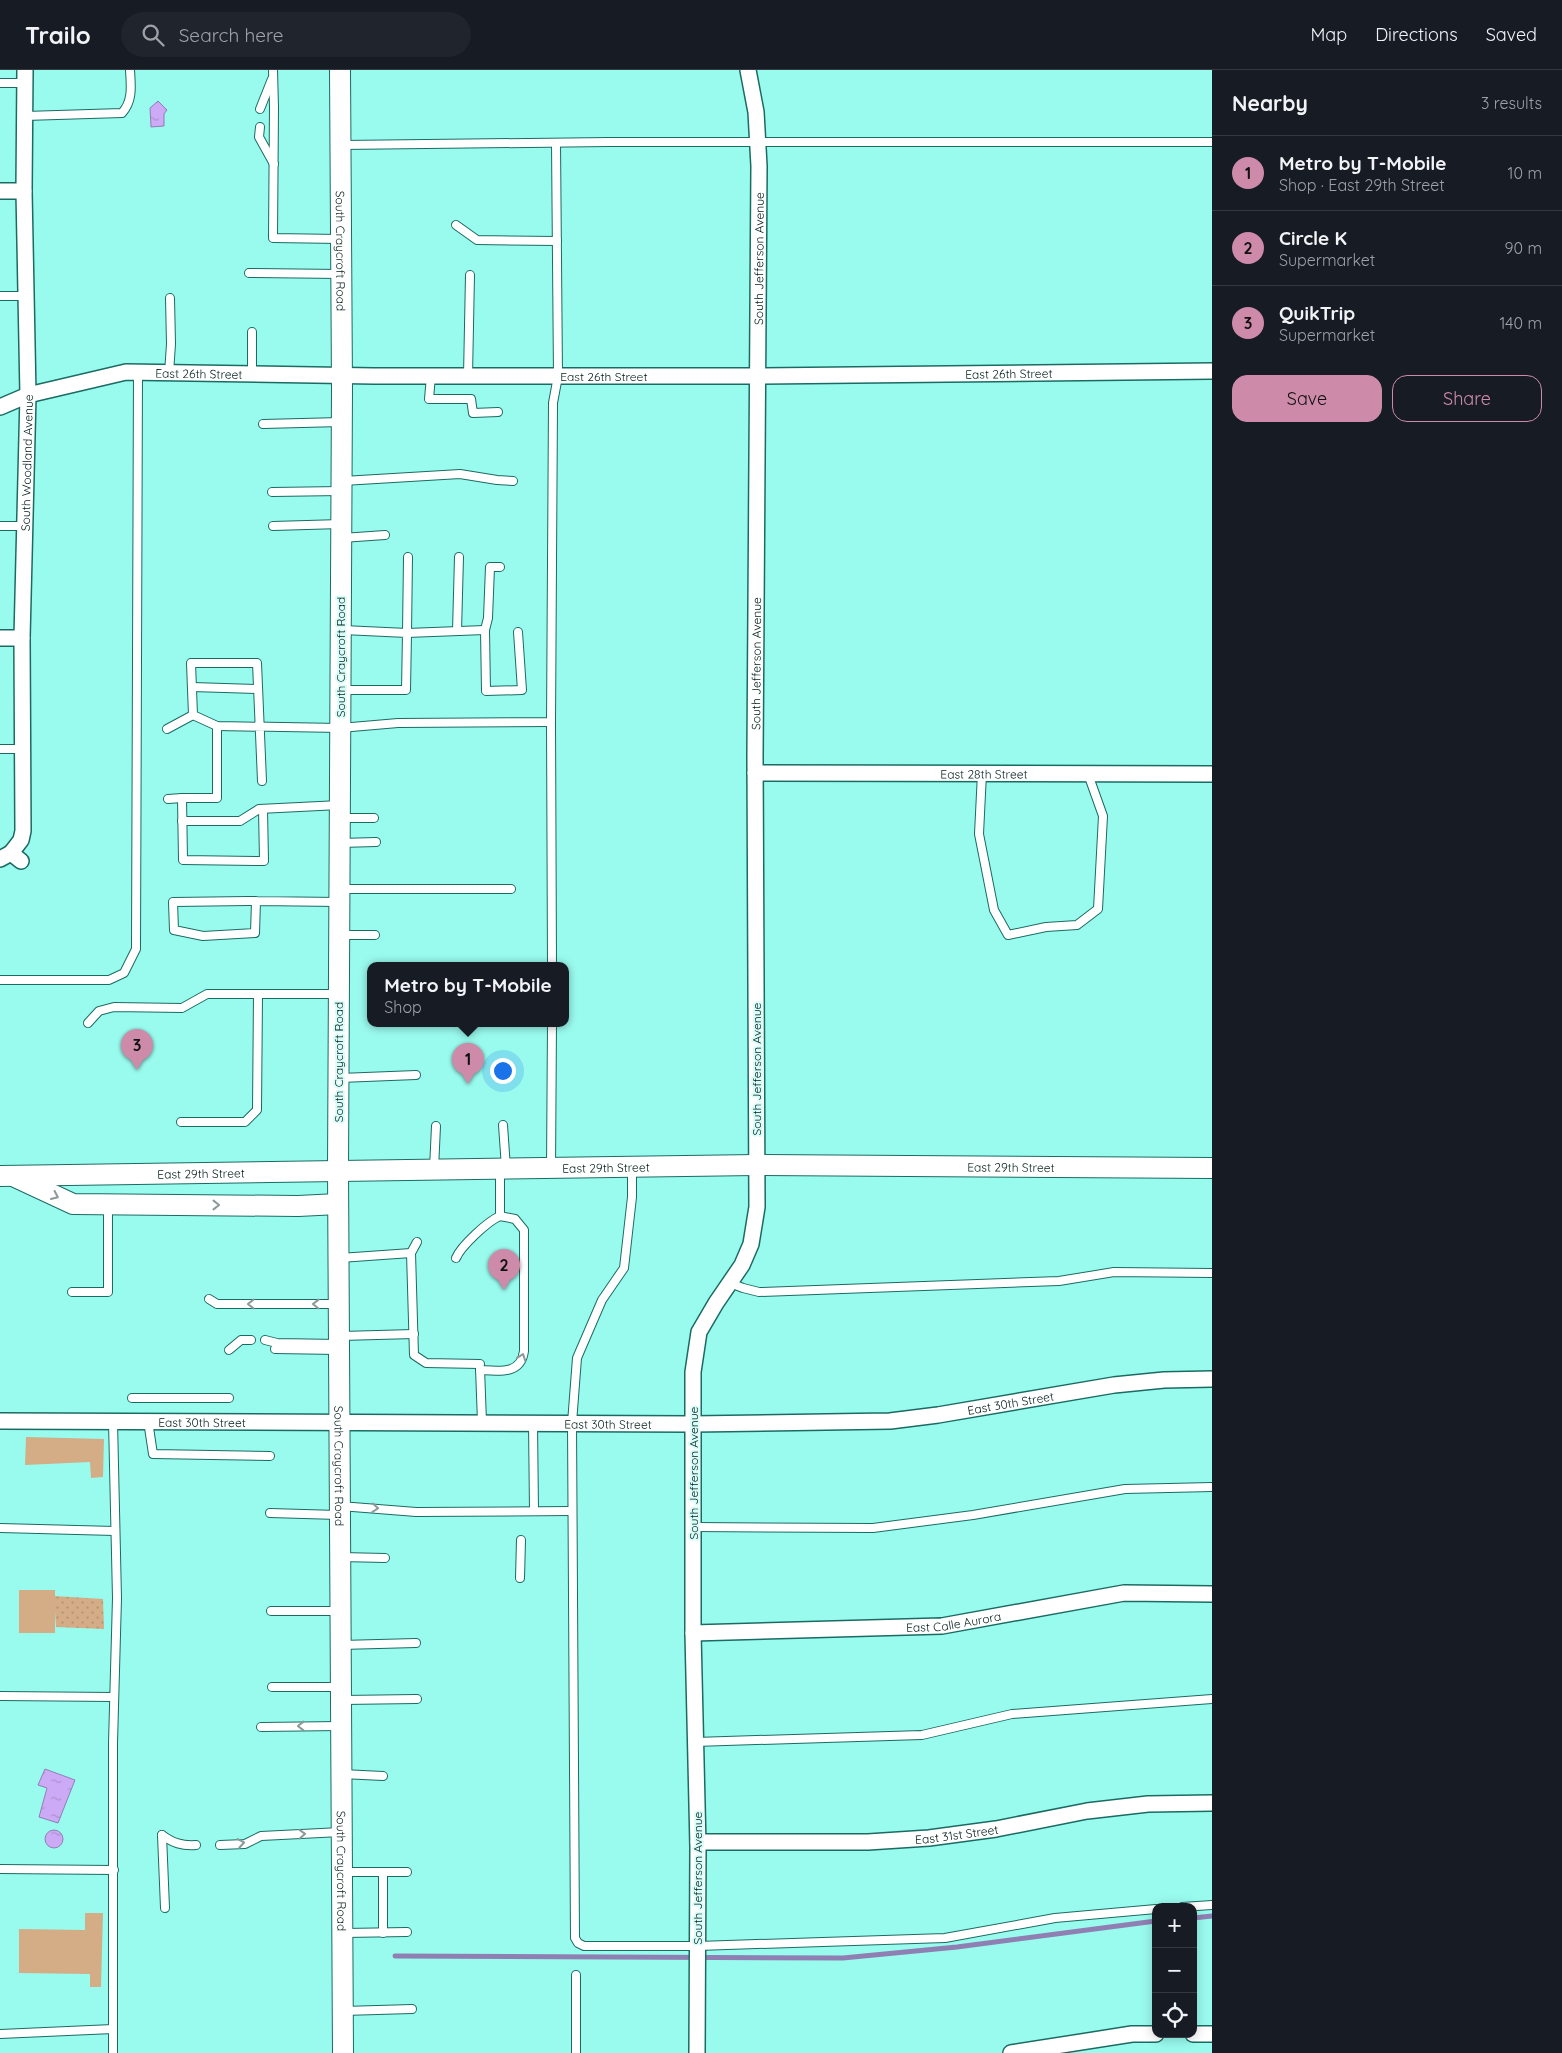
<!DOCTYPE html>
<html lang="en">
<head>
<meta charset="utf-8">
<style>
  body { margin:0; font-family:Quicksand,sans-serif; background:#20242c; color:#f1f3f6 }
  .controls { position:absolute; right:15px; bottom:15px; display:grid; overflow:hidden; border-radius:10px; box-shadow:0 2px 12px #0003 }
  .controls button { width:45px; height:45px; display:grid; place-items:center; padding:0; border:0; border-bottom:1px solid #363941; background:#171b24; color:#f1f3f6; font:25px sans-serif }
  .you { position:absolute; left:502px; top:1000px; width:18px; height:18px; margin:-12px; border:4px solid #fff; border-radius:50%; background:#1a73e8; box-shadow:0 0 0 8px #1a73e833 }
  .badge { display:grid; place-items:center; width:32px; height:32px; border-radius:50%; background:#ce8ba9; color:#111; font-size:16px; font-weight:700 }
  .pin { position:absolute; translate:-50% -41px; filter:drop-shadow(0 1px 2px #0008) }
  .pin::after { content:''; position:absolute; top:26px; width:18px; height:15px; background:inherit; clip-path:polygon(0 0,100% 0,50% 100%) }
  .popup { position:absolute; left:367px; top:892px; width:202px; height:65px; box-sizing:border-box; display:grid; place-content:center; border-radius:10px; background:#171b24; filter:drop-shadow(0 1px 4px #0005); font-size:16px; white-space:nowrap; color:#9ea1a6 }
  .popup b { font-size:19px; color:#f1f3f6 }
  .popup::after { content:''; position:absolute; left:50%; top:100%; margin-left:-10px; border:10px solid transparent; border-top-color:#171b24 }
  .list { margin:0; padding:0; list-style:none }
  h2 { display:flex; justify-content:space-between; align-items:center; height:65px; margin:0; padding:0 20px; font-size:21px }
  h2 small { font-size:16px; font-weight:400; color:#9ea1a6 }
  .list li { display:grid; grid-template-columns:32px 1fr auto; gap:15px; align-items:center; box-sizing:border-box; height:75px; padding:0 20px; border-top:1px solid #363941 }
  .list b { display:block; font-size:19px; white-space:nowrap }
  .list p { margin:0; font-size:16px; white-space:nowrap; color:#9ea1a6 }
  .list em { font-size:16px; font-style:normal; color:#9ea1a6 }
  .actions { display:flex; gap:10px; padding:15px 20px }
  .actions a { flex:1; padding:11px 0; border:1px solid #ce8ba9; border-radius:15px; text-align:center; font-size:18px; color:#ce8ba9 }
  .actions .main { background:#ce8ba9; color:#111 }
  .icon { flex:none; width:28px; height:28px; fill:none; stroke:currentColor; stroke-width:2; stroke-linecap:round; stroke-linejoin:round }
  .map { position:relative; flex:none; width:1212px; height:1983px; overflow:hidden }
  header { display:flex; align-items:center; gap:30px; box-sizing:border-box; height:70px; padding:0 25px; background:#171b24; border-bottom:1px solid #363941 }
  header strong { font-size:24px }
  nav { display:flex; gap:28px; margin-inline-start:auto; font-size:18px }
  .search { width:350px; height:45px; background:#20242c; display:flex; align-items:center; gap:12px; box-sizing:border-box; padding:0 18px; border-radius:28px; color:#9ea1a6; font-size:19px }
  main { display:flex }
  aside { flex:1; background:#171b24 }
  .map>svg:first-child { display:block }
</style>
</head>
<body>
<header>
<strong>Trailo</strong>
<div class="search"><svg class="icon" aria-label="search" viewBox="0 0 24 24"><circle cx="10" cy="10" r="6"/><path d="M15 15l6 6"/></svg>Search here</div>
<nav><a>Map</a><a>Directions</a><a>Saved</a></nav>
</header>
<main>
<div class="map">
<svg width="1212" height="1983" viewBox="0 0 1212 1983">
  <defs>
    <pattern id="park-dots" width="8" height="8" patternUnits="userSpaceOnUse" patternTransform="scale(1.25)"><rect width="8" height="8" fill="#d4ac85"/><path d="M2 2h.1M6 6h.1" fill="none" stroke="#b49372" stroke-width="1.8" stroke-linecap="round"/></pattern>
    <pattern id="water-ripples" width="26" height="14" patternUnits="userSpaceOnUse" patternTransform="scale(1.25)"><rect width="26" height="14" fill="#cdaaf5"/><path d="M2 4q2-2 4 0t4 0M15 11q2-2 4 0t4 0" fill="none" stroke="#ae92d1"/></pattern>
  </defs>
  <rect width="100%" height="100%" fill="#99fbee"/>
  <!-- grass -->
  <g fill="#d4ac85">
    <path d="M26,1367L104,1369L103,1407L91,1408L90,1392L25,1395Z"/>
    <rect x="19" y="1520" width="36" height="43"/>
    <path d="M85,1843H103L101,1917H90V1904L19,1903V1859L85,1860Z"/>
  </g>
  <!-- park -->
  <path fill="url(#park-dots)" d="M54,1526L103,1529L104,1559L56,1557Z"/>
  <!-- water -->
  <g fill="url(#water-ripples)" stroke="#907fb3">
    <path d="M158,31L167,40L164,44V56L151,57L150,38Z"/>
    <path d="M45,1699L75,1710L58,1753L39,1747L47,1718L38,1715Z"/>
    <circle cx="54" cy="1769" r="9"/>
  </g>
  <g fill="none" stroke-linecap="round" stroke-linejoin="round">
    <!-- stream -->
    <g stroke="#907fb3" stroke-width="5">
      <path d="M1193,1848L1212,1846"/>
      <path d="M395,1886L843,1888L957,1877L1156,1851"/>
    </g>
    <defs>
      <g id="lane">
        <path d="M273,0L274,37L273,168L340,169"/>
        <path d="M0,13H25"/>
        <path d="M260,39L272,9"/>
        <path d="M25,46L122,43C133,31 131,16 130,0"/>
        <path d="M260,57L259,67L274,94"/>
        <path d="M342,75L609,72H1212"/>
        <path d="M456,155L477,170L557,171"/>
        <path d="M249,203L341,204"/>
        <path d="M0,226H26"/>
        <path d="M252,262V304"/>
        <path d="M169,303L171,274L170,228"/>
        <path d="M431,306L429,329H471L473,343L498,342"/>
        <path d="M468,306L470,205"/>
        <path d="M263,354L341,352"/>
        <path d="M343,411L460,404L497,410L513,411"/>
        <path d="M272,422L341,421"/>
        <path d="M0,456H25"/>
        <path d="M273,456L341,454"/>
        <path d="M342,468L385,465"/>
        <path d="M408,487L407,563L485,560L486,621L522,620L518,562"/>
        <path d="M485,560L488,548L490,497H500"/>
        <path d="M457,561L459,487"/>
        <path d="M192,617L258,619"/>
        <path d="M342,620H406L407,563L343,560"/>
        <path d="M551,652L552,895"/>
        <path d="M217,656V728H182L183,790L264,791L263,739"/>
        <path d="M167,659L193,645"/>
        <path d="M0,679H23"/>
        <path d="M982,703L979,764L994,840L1008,865L1046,857L1077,855L1098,839L1103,746L1088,704"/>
        <path d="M262,711L257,593H191L193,645L217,656L340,658L398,653L551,652L553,333L558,306L556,73"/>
        <path d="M168,729L182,728"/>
        <path d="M342,748H374"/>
        <path d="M182,751H240L259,739L340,735"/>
        <path d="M340,773L376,772"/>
        <path d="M341,819H511"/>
        <path d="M256,831L255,863L203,866L174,860L173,832L249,831H256L339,832"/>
        <path d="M341,865H375"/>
        <path d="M0,910H109L124,903L136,879L138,302"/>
        <path d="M88,953L99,941L114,937L182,938L207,924H337"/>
        <path d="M340,1008L416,1005"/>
        <path d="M181,1052H245L257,1040L258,924"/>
        <path d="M503,1055L506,1098"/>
        <path d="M632,1097V1127L624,1198L602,1230L577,1288L572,1353L575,1868L578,1873L584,1876H698L945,1868L1055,1848L1156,1839"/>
        <path d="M551,1098L552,953"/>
        <path d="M434,1099L436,1056"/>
        <path d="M417,1172L411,1183L414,1285L426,1293L480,1294"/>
        <path d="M340,1188L411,1183"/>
        <path d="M456,1188C461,1176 488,1151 500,1146V1100"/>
        <path d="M730,1213L743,1218L759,1222L1059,1211L1114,1202L1212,1203"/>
        <path d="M72,1222H108V1135"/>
        <path d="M209,1229L217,1234H338"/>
        <path d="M341,1266L414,1264"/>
        <path d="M265,1270L277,1273L339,1274"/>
        <path d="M275,1279L338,1280"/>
        <path d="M229,1280L241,1270H251"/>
        <path d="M480,1298L482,1352"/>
        <path d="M480,1300C499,1301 521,1305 524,1281V1160L515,1149L500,1146"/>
        <path d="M132,1328H229"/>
        <path d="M113,1351L117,1528L113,1673V1983"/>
        <path d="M148,1351L153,1384L270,1386"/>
        <path d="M533,1353L534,1441"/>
        <path d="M340,1436L416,1442L572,1441"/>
        <path d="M270,1443L338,1445"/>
        <path d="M693,1457L873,1458L973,1445L1125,1419L1212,1417"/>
        <path d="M0,1458L115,1461"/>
        <path d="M341,1487L385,1488"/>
        <path d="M520,1508L521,1470"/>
        <path d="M271,1541H339"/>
        <path d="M341,1575L416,1573"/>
        <path d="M272,1617H340"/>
        <path d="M0,1626L114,1627"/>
        <path d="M342,1630L417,1629"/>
        <path d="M261,1657L340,1656"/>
        <path d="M695,1672L922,1665L1012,1644L1212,1629"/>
        <path d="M342,1704L383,1706"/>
        <path d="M162,1765L165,1838"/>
        <path d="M162,1765C173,1773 182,1776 196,1775"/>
        <path d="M220,1775L245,1774L261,1766L341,1762"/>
        <path d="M0,1799L114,1800"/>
        <path d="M343,1802H407"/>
        <path d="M1182,1837L1212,1835"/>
        <path d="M344,1863L407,1862"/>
        <path d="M383,1863V1803"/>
        <path d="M576,1905V1983"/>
        <path d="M343,1941L412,1939"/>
        <path d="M0,1964L113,1959"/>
      </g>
      <g id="street">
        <path d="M0,121H24"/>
        <path id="s1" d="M0,337L28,325L126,302L374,306H758L1212,301"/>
        <path d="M0,568H22"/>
        <path id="s2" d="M755,703L1212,704"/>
        <path id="s3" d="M11,783L21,770L23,761L22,568L28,325L24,121L25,0"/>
        <path d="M0,789L11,783L21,791"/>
        <path id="s4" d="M0,1351L693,1354L890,1351L938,1345L1114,1315L1164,1310L1212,1309"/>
        <path id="s5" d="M693,1563L942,1556L1124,1523L1212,1524"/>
        <path id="s6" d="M698,1772H868L929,1768L996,1759L1087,1741L1148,1734L1212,1733"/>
        <path d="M1193,1964H1212"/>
        <path id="s7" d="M697,1983L698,1777L693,1563V1302L699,1262L716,1233L742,1195L751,1174L757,1137L755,686L759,96L756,42L748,0"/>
        <path d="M1011,1983L1132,1964H1156"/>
      </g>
      <g id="secondary">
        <path id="s8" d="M340,0L342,318L338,1100L343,1983"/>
        <path id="s9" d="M0,1106L756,1095L1212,1098"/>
        <path d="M15,1107L73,1134L298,1136L338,1134"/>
      </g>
    </defs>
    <!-- lane casing -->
    <use href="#lane" stroke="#1b6b63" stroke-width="10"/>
    <!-- street casing -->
    <use href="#street" stroke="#1b6b63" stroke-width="18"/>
    <!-- secondary casing -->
    <use href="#secondary" stroke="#1b6b63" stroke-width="22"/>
    <!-- lane -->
    <use href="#lane" stroke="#fff" stroke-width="8"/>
    <!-- street -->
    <use href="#street" stroke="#fff" stroke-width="15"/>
    <!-- secondary -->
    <use href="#secondary" stroke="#fff" stroke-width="20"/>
  </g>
  <!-- one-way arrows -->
  <defs><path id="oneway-chevron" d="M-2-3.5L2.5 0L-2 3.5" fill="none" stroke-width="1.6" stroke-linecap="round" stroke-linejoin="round" transform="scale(1.25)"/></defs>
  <g stroke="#8c9998">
    <use href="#oneway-chevron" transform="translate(55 1126) rotate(25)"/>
    <use href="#oneway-chevron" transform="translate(216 1135)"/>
    <use href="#oneway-chevron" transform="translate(251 1234) rotate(-180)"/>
    <use href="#oneway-chevron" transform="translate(316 1234) rotate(-179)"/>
    <use href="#oneway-chevron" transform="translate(522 1287) rotate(-70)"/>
    <use href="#oneway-chevron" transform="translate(375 1438) rotate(4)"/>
    <use href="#oneway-chevron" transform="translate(301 1656) rotate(180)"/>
    <use href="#oneway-chevron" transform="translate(302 1764) rotate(-3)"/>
    <use href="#oneway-chevron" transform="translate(241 1773) rotate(-10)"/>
  </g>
  <g text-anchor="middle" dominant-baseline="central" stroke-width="4" stroke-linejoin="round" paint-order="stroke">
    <!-- street labels -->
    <g font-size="12" fill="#001c19" stroke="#d8fcf7">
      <text stroke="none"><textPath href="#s8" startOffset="181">South Craycroft Road</textPath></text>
      <text stroke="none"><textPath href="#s7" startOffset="1810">South Jefferson Avenue</textPath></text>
      <text stroke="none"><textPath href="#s1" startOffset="204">East 26th Street</textPath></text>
      <text stroke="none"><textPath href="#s1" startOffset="1014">East 26th Street</textPath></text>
      <text stroke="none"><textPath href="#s1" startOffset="609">East 26th Street</textPath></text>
      <text stroke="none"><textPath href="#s3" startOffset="394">South Woodland Avenue</textPath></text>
      <text transform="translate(340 587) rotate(-90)">South Craycroft Road</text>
      <text stroke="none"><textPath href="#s7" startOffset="1405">South Jefferson Avenue</textPath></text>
      <text stroke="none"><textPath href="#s2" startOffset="229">East 28th Street</textPath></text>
      <text transform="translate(338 992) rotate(-90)">South Craycroft Road</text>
      <text transform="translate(756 999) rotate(-90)">South Jefferson Avenue</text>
      <text stroke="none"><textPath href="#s9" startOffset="606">East 29th Street</textPath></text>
      <text stroke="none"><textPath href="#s9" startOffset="1011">East 29th Street</textPath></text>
      <text stroke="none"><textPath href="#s9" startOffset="201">East 29th Street</textPath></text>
      <text stroke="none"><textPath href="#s4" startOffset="1012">East 30th Street</textPath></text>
      <text stroke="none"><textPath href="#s4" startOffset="202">East 30th Street</textPath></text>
      <text stroke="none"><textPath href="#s4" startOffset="608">East 30th Street</textPath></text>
      <text stroke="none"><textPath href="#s8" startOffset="1396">South Craycroft Road</textPath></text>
      <text transform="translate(693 1403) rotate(-90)">South Jefferson Avenue</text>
      <text stroke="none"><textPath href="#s5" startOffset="261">East Calle Aurora</textPath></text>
      <text stroke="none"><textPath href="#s6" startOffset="259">East 31st Street</textPath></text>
      <text stroke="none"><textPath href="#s8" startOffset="1801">South Craycroft Road</textPath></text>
      <text transform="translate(697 1808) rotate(-90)">South Jefferson Avenue</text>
    </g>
  </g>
</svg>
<div class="controls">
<button>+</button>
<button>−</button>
<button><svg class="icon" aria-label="locate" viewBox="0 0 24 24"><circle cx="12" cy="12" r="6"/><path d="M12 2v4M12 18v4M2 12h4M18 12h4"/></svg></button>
</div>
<div class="you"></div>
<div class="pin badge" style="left:468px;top:1014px">1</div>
<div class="popup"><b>Metro by T-Mobile</b>Shop</div>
<div class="pin badge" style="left:504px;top:1220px">2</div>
<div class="pin badge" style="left:137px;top:1000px">3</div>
</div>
<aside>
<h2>Nearby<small>3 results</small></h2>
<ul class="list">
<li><span class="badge">1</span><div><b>Metro by T-Mobile</b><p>Shop · East 29th Street</p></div><em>10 m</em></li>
<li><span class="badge">2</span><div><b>Circle K</b><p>Supermarket</p></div><em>90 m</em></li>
<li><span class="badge">3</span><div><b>QuikTrip</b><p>Supermarket</p></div><em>140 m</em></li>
</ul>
<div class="actions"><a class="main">Save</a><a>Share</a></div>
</aside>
</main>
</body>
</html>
